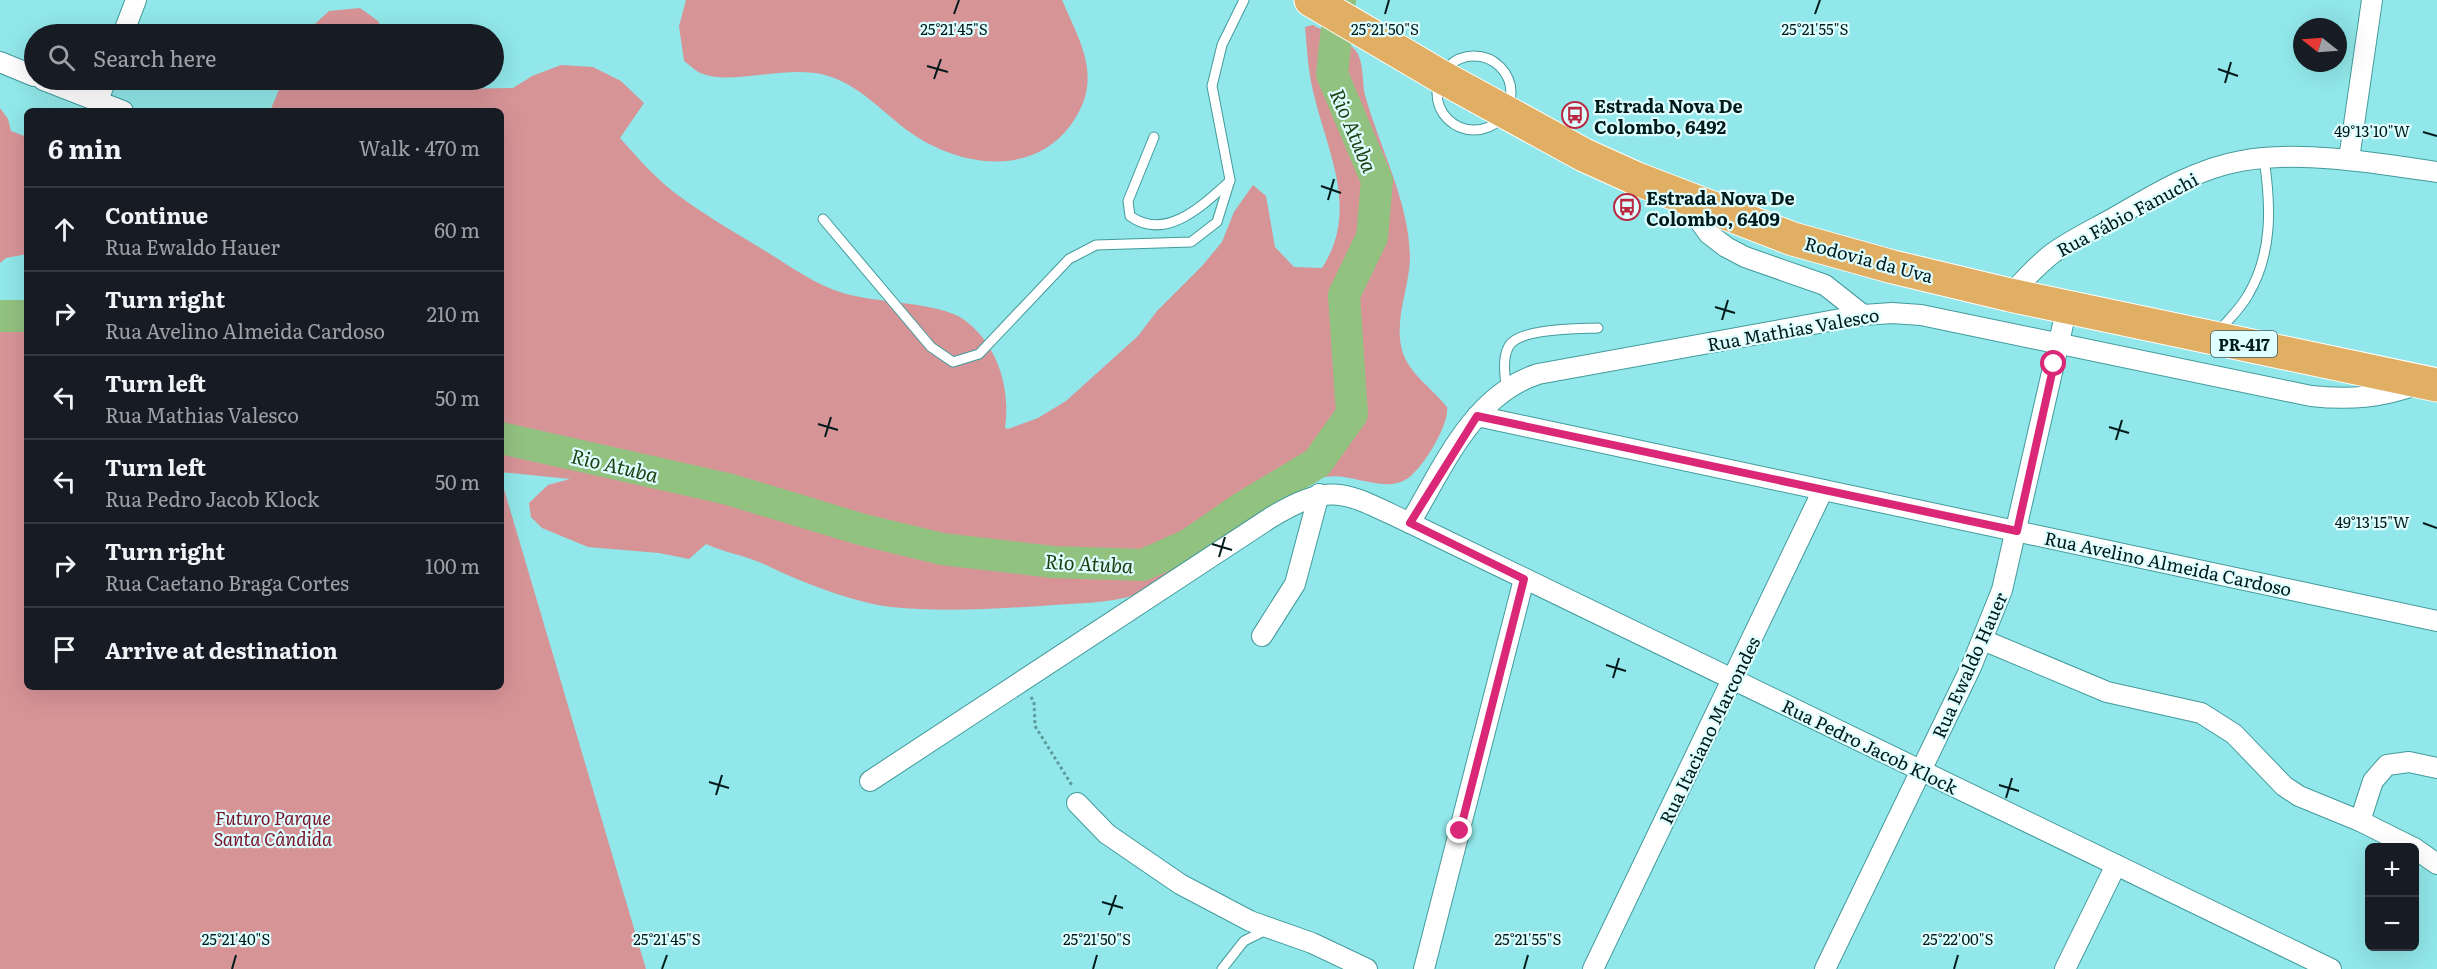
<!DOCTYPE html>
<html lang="en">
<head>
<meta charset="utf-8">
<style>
  body { margin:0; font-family:Literata,serif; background:#20242c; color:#f1f3f6 }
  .controls { position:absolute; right:18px; bottom:18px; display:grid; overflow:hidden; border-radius:9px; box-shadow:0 6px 24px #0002 }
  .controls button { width:54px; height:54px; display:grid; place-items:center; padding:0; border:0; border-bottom:2px solid #363941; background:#171b24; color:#f1f3f6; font:30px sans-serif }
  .compass { position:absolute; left:2293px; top:18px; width:54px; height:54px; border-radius:50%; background:#171b24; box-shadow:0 6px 24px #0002; rotate:287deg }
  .stop { position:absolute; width:18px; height:18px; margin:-14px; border:4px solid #db2777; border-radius:50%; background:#fff }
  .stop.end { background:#db2777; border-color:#fff; box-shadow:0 2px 6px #0008 }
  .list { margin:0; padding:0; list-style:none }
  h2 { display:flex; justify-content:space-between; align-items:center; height:78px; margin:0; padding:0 24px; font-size:26px }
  h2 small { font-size:20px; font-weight:400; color:#9ea1a6 }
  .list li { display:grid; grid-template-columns:39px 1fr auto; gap:18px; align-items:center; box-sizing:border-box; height:84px; padding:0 24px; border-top:2px solid #363941 }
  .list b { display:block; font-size:22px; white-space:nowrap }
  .list p { margin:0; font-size:20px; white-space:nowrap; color:#9ea1a6 }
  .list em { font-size:20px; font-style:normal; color:#9ea1a6 }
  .icon { flex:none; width:33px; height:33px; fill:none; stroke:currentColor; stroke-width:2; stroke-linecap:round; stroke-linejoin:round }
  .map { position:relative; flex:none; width:2437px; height:969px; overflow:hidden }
  .search { position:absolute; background:#171b24; box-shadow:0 6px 24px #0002; left:24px; top:24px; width:480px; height:66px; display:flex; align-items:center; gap:15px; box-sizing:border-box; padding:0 21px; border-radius:33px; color:#9ea1a6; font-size:22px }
  .panel { position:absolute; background:#171b24; box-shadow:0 6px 24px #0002; left:24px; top:108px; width:480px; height:582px; border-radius:9px }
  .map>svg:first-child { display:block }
</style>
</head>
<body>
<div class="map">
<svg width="2437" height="969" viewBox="0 0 2437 969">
  <rect width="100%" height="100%" fill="#91e7e9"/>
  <!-- green -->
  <g fill="#d79497">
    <path d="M686,0H1062C1082,46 1104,80 1070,126C1031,178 958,166 911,133C883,113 859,84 825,75C787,65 732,85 703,74C696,72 690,65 684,61L679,26Z"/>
    <path d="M360,8L378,21L385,34H304L329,11Z"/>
    <path d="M1313,25C1323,31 1350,42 1356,51C1364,62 1362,82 1365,95C1380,149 1410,203 1410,259C1409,289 1394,319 1402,350C1408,373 1433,389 1447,407C1450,424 1421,472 1405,480C1378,494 1344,467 1316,480C1252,510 1200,559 1140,594C1106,604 1075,603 1041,606C991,609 940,612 891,607C855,603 798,581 766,565C748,556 725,553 706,544L689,559L659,553L588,547L542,528L531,517L529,503L548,485L570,479L501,472V111H270L283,80H441L455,89L513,88L532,76L561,65L593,67L621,81L644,103L620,138C637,157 654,177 675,193C704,215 736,233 767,252C791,267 816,285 843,293C875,303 939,302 963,319C997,343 1011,387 1005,428L1008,429L1038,418L1066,401L1138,336L1157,311L1202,266L1222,242L1234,212L1253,185L1266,196L1275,247L1294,267L1322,268C1360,209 1327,152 1313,91C1308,70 1307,49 1305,27Z"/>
    <path d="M0,108L8,119L11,131L27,137V254L6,258L0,263Z"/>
    <path d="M0,301L27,303V687H501V479L646,969H0Z"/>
  </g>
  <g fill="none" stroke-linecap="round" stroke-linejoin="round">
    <!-- river -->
    <g stroke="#92c280" stroke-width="32">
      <path d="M0,316H27"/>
      <path d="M501,438L728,489L860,529L942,549L1053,562L1143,565L1190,544L1242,508L1317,463L1352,414L1344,295L1372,237L1377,181L1332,74L1340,0"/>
    </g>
    <defs>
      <g id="lane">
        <circle cx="1474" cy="93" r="37"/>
        <path d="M1154,137L1128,201L1130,216C1166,242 1203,205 1230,181"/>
        <path d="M823,219L931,347L953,362L979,354L1069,259L1096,245L1191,242L1217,222L1230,180L1212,86L1222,45L1244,0"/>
        <path d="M2219,331C2228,320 2241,308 2248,295C2273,253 2271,205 2264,159"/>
        <path d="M1506,387C1505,374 1502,358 1509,346C1519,328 1579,329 1598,328"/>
        <path d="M1222,969L1244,941L1266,930"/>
      </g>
      <g id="street">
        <path d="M123,34L136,0"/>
        <path d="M0,62L34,76"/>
        <path d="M43,80L123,111"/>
        <path d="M97,102L106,80"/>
        <path d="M2349,159L2372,0"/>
        <path d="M1682,197L1709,234L1726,247L1745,257L1825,285L1863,315"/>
        <path d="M2010,295C2024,280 2037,265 2053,253C2071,240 2092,230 2112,219C2152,196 2195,169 2241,161C2301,150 2377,163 2437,172"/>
        <path d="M1477,416L2437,621"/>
        <path d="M1410,523C1443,467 1473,395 1538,374L1863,315L1892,313L1921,315L2311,396C2349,400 2382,398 2418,384"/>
        <path d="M1262,636L1295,584L1319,494"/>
        <path d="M1983,640L2107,692L2201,713L2234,734L2284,786L2299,796L2360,821L2414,848"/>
        <path d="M870,781L1270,518C1334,479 1347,494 1410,523L2331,969"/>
        <path d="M1077,803L1107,834L1180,884L1250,921L1312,943L1367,969"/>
        <path d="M2360,821L2373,781L2387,765L2409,762L2437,768"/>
        <path d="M2414,848L2437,864"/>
        <path d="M1424,969L1524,579"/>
        <path d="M1593,969L1823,490"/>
        <path d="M1825,969L1971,667L2002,590L2067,307"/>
        <path d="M2065,969L2116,865"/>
      </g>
      <path id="highway" d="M1311,0L1440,76L1584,155L1637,179L1793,239L1893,267L2010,295L2437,385"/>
    </defs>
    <!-- lane casing -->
    <use href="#lane" stroke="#449b9d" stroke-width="11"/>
    <!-- street casing -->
    <use href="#street" stroke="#449b9d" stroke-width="22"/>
    <!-- highway casing -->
    <use href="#highway" stroke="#fff" stroke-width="35"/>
    <!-- path -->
    <path stroke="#5b9b9c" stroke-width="3" stroke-dasharray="3 3" stroke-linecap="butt" d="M1031,697L1034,702L1035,726L1073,787"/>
    <!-- lane -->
    <use href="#lane" stroke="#fff" stroke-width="9"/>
    <!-- street -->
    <use href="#street" stroke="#fff" stroke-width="20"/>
    <!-- highway -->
    <use href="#highway" stroke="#e0af63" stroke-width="33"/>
  </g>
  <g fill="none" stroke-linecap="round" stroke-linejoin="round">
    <!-- route -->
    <path stroke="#db2777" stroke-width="8" d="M1460,831L1524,579L1410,523L1477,416L2017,531L2054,364"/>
  </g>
  <!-- ticks -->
  <path fill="none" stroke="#001a1b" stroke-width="2" d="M954,14L959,0M1385,14L1389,0M1815,14L1820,0M927,66L948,72M2218,69L2238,76M934,79L941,59M2225,83L2231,62M2423,132L2437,136M1321,186L1341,193M1328,200L1334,179M1715,307L1735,313M1722,320L1728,300M818,424L838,430M2109,427L2129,433M825,437L831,417M2116,440L2122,420M2423,523L2437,528M1212,544L1232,550M1219,557L1225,537M1606,665L1626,671M1613,678L1619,658M709,782L729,788M1999,785L2019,791M716,795L722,775M2006,798L2012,778M1102,902L1123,908M1109,915L1116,895M232,969L236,955M662,969L667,955M1093,969L1097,955M1524,969L1528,955M1954,969L1958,955"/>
  <!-- icons -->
  <defs>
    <symbol id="bus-ring" viewBox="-11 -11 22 22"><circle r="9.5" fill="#defeff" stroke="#b92741" stroke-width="1.5"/><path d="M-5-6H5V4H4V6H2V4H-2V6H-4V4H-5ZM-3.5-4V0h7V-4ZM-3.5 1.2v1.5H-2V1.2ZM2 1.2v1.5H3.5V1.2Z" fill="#b92741"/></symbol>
  </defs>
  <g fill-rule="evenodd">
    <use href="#bus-ring" x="1560" y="100" width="30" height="30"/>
    <use href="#bus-ring" x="1612" y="192" width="30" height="30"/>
  </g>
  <g text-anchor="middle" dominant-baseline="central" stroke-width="4.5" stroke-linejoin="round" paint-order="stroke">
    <!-- shield labels -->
    <rect fill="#defeff" stroke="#435e5f" stroke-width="1.5" x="2211" y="331" width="66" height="26" rx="4.5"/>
    <g font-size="16" font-weight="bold" fill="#001a1b">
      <text x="2244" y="344">PR-417</text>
    </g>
    <!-- poi labels -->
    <g font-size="18" font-weight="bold" fill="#001a1b" stroke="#defeff" text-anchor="start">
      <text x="1594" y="105">Estrada Nova De<tspan x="1594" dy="21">Colombo, 6492</tspan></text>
      <text x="1646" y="197">Estrada Nova De<tspan x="1646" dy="21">Colombo, 6409</tspan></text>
    </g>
    <!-- street labels -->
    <g font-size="18" fill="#001a1b" stroke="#defeff">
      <text transform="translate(2127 214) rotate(-28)">Rua Fábio Fanuchi</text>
      <text transform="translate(1869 259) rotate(15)">Rodovia da Uva</text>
      <text transform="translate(1793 329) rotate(-10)">Rua Mathias Valesco</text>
      <text transform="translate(2168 563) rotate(12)">Rua Avelino Almeida Cardoso</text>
      <text transform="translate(1969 665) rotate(-66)">Rua Ewaldo Hauer</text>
      <text transform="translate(1709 730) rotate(-64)">Rua Itaciano Marcondes</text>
      <text transform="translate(1870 746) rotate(26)">Rua Pedro Jacob Klock</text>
    </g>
    <!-- park labels -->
    <g font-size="18" font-style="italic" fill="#771125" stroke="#defeff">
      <text x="273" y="817">Futuro Parque<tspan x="273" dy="21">Santa Cândida</tspan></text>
    </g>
    <!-- water labels -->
    <g font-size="20" font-style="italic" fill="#1f3e10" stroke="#defeff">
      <text transform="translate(1355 130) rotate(67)">Rio Atuba</text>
      <text transform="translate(615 464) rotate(13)">Rio Atuba</text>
      <text transform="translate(1089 562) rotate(3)">Rio Atuba</text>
    </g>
  </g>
  <g font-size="15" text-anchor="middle" fill="#001a1b" stroke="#defeff" stroke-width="4.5" stroke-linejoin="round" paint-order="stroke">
    <text x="954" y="35">25°21'45"S</text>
    <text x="1385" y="35">25°21'50"S</text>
    <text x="1815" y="35">25°21'55"S</text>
    <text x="2372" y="137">49°13'10"W</text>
    <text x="2372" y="528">49°13'15"W</text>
    <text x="236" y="945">25°21'40"S</text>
    <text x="667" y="945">25°21'45"S</text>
    <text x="1097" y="945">25°21'50"S</text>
    <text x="1528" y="945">25°21'55"S</text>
    <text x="1958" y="945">25°22'00"S</text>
  </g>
</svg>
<div class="controls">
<button>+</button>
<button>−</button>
</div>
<svg class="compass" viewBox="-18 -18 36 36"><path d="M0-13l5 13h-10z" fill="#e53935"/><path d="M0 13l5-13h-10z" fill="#9ea1a6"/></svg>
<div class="stop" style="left:2054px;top:364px"></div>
<div class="stop end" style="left:1460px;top:831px"></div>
<div class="search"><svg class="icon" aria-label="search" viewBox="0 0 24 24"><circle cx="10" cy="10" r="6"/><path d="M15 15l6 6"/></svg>Search here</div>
<section class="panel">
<h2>6 min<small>Walk · 470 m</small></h2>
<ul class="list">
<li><svg class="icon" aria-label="ahead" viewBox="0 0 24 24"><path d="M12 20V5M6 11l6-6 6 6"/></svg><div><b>Continue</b><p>Rua Ewaldo Hauer</p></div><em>60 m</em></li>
<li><svg class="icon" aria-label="right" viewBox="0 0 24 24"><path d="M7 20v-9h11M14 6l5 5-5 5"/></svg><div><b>Turn right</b><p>Rua Avelino Almeida Cardoso</p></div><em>210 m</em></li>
<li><svg class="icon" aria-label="left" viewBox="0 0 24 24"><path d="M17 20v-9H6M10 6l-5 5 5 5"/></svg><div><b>Turn left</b><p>Rua Mathias Valesco</p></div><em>50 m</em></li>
<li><svg class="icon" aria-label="left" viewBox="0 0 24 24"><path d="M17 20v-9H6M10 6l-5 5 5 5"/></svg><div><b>Turn left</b><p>Rua Pedro Jacob Klock</p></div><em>50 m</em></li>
<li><svg class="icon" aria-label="right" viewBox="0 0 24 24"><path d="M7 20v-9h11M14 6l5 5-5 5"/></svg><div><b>Turn right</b><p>Rua Caetano Braga Cortes</p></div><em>100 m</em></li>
<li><svg class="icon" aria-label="arrive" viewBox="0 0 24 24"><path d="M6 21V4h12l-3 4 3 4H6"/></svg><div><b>Arrive at destination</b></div></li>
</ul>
</section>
</div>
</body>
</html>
